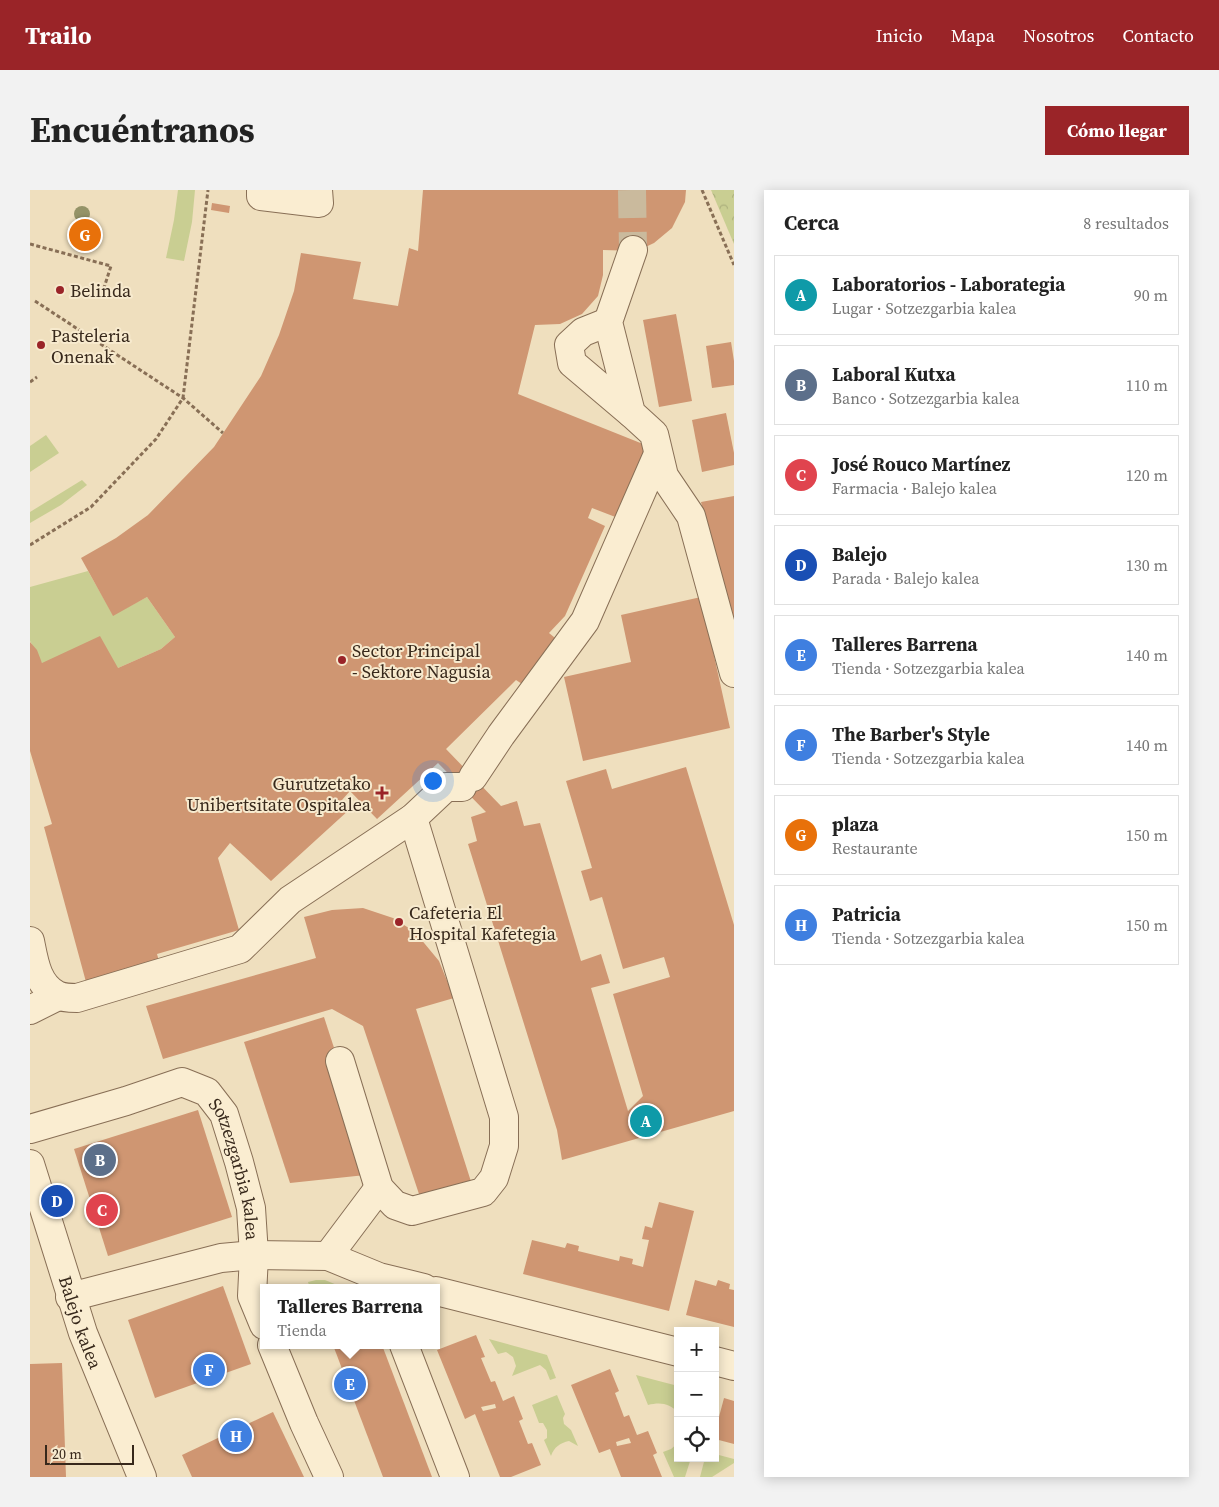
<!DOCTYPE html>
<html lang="es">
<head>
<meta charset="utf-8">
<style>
  body { margin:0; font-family:"Source Serif 4",serif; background:#f2f2f2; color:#222 }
  .controls { position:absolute; right:15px; bottom:15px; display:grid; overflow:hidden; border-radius:0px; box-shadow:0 2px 12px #0003 }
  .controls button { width:45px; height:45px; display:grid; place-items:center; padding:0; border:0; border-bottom:1px solid #e0e0e0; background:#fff; color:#222; font:25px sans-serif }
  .scale { position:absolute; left:15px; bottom:12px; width:89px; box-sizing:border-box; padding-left:5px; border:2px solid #37281b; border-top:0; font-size:14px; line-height:18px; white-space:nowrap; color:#37281b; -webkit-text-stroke:4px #f7eace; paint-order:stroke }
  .you { position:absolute; left:402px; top:590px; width:18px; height:18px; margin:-12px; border:4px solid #fff; border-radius:50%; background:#1a73e8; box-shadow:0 0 0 8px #1a73e833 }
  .badge { display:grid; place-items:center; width:32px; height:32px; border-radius:50%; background:#9a2428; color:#fff; font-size:16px; font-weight:700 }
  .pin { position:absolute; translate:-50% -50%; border:2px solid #fff; box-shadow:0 1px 5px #0006 }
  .popup { position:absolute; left:230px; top:1094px; width:180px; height:65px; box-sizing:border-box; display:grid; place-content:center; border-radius:0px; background:#fff; filter:drop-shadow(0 1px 4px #0005); font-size:16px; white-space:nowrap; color:#767676 }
  .popup b { font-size:19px; color:#222 }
  .popup::after { content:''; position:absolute; left:50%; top:100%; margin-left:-10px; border:10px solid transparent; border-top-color:#fff }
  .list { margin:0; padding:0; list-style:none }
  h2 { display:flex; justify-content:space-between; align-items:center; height:65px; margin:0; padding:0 20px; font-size:21px }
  h2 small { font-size:16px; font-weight:400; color:#767676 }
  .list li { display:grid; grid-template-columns:32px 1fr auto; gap:15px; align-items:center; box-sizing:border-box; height:80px; margin:0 10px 10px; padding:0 10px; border:1px solid #e0e0e0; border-radius:0px }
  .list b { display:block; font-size:19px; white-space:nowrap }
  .list p { margin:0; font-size:16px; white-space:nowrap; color:#767676 }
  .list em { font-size:16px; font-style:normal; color:#767676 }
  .icon { flex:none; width:28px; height:28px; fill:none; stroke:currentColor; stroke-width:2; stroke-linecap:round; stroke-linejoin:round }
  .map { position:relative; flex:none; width:704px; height:1287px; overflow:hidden; border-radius:0px }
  header { display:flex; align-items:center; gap:30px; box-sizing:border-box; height:70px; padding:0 25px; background:#9a2428; color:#fff }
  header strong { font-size:24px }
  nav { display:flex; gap:28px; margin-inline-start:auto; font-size:18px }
  .intro { display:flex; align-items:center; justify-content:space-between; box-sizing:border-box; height:120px; padding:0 30px }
  h1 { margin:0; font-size:35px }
  .button { padding:12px 22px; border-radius:0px; background:#9a2428; color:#fff; font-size:18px; font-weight:700 }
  main { display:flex; gap:30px; padding:0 30px }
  aside { flex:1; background:#fff; border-radius:0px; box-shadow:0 2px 12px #0003 }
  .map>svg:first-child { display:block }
</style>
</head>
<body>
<header>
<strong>Trailo</strong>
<nav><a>Inicio</a><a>Mapa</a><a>Nosotros</a><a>Contacto</a></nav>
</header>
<div class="intro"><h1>Encuéntranos</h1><a class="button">Cómo llegar</a></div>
<main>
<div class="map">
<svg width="704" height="1287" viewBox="0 0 704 1287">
  <defs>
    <pattern id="forest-crowns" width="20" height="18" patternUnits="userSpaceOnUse" patternTransform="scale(1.25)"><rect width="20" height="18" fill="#c9ce92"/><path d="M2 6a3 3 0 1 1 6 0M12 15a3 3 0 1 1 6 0" fill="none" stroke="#adb17d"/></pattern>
  </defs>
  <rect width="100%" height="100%" fill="#efdfbe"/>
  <!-- green -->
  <g fill="#c9ce92">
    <path d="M148,0H165L162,32L154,71L136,68L144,30Z"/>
    <path d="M16,245L29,263L0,282V256Z"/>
    <path d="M52,290L57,295L31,315L0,333V322Z"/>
    <path d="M58,381L83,425L117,407L145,447L131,459L88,478L12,473L0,451V397Z"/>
    <path d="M286,1090H295L314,1098H280L278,1092Z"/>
    <path d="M459,1149L517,1165L526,1188L520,1190L516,1180L510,1175L482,1186L486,1176L483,1167L476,1162L468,1164Z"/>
    <path d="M606,1185L648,1196V1223C640,1213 630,1212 618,1215Z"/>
    <path d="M527,1205L535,1224L533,1228L534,1234L541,1240L548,1256L539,1251C530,1253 524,1257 521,1266L514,1250L517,1248V1240L513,1233H509L502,1215Z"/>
    <path d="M648,1253V1268H661L655,1287H644L633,1262L641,1259Z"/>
    <path d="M685,1264L704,1269V1273L682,1287H670L675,1268H685Z"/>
  </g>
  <!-- forest -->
  <path fill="url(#forest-crowns)" d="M681,0H704V54Z"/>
  <!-- building -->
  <g fill="#cf9672" fill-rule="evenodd">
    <path d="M393,0H656L655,12L642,38L624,53L607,61L573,60V85L568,106L552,124L530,134L505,135L488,204L618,256L588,328L562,318L558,328L575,336L535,426L519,443L530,452L498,498L486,490L416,559L471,616L487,611L494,636L510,633L551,771L571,764L580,793L561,798L598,921L613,906L583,804L640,787L634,767L593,779L572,707L560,711L551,681L562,678L536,591L576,579L582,599L656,577L704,735V921L532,970L527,940L438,654L447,651L441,627L456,622L408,573L347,629L320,601L312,610L320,619L241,691L200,653L188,668L209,740L127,764L132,782L59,803L14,637L22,634L0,561V452L7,460L12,473L70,446L88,478L131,459L145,447L117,407L83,426L51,368L86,348L118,325L184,257L231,186L249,145L264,101L271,63L331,72L323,109L368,116L379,58L388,61Z"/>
    <path d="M182,13L200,16L199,23L181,20Z"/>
    <path d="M646,124L662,211L629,217L613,130Z"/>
    <path d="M701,152L704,171V195L682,198L676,156Z"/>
    <path d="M696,223L704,263V275L672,282L662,230Z"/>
    <path d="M704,306V429H703L671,312Z"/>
    <path d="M671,407L700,538L553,571L534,487L601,472L591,425Z"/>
    <path d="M333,718L363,728L385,742L409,771L424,808L386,819L444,1001L393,1016L333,836L302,819L133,869L116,816L286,768L274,727L302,720Z"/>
    <path d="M294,827L345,984L260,993L214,852Z"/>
    <path d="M168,920L202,1027L78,1066L44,959Z"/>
    <path d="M629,1012L664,1021L639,1121L493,1084L502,1050L535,1058L537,1053L549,1056L548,1061L589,1071L590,1066L603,1069L602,1074L613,1077L619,1050L612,1049L615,1036L622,1038Z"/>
    <path d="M665,1090L686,1096L688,1090L700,1094L699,1099L704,1100V1137L656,1125Z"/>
    <path d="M193,1096L221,1174L125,1208L98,1130Z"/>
    <path d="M446,1145L455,1167L451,1168L461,1192L465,1191L473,1211L484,1206L493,1229L489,1231L498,1254L502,1253L511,1275L481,1287H470L445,1224L435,1229L407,1160ZM465,1214L466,1218L453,1221L451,1217Z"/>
    <path d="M303,1155H352L402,1287H353Z"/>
    <path d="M32,1173L36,1287H0V1174Z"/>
    <path d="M580,1179L589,1201L585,1203L594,1227L599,1225L607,1245L618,1241L627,1263L623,1265L632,1287H591L580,1259L569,1263L541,1195ZM599,1248L601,1253L587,1256L586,1252Z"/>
    <path d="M694,1208L704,1211V1254L685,1249V1242Z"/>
    <path d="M243,1222L274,1287H162L152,1265Z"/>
  </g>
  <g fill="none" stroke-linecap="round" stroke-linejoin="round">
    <!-- minor-tunnel -->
    <path stroke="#caba9d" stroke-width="28" stroke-dasharray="28 14" stroke-linecap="butt" d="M602,0L603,60"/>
    <defs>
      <g id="minor">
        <path d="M231,0V6L289,13L288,0"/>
        <path d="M603,60L578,132L601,223L624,244L634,286L661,326L704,483"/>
        <path d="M578,132L553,142L539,155L542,173L601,223"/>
        <path d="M443,587L471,545L555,431L628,264"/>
        <path d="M0,751C4,771 7,795 27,805C33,808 41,808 47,808L210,759L260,710L383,628L416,597H432"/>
        <path d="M0,820L28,806"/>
        <path d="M310,871L349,998L365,1015L382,1021L453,1002L464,988L474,956V927L383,628"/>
        <path id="s1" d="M0,939L96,911L152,892L177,902L194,924L209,972L221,1018L224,1065L222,1106L234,1135"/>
        <path id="s2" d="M0,974L53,1143L112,1287"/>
        <path d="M298,1066L349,998"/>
        <path d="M406,1101L648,1162"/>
        <path d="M40,1107L191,1068L224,1065L298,1066L349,1087L394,1098"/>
        <path d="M242,1155L274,1233L299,1287"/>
        <path d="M374,1155L425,1287"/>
        <path d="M685,1171L704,1176"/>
      </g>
    </defs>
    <!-- minor casing -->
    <use href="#minor" stroke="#886f56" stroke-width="30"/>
    <!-- path -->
    <g stroke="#886f56" stroke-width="3" stroke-dasharray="4 2.5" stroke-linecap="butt">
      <path d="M672,0L704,75"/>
      <path d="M0,54L81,76L71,107"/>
      <path d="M5,111L153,208L193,243"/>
      <path d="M0,192L7,187"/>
      <path d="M0,355L61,317L126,249L153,208L178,0"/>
    </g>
    <!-- minor -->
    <use href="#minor" stroke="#faedd1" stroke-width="28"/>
  </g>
  <!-- trees -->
  <circle fill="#949368" cx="52" cy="24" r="8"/>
  <!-- markers -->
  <g fill="#9a2428" stroke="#f7eace" stroke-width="2">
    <circle cx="30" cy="100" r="5"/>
    <circle cx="11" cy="155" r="5"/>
    <circle cx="312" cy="470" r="5"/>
    <path d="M349.5 595.5h5v5h5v5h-5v5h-5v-5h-5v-5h5z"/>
    <circle cx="369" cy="732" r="5"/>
  </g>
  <g text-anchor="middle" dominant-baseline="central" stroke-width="4" stroke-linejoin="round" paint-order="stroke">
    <!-- poi labels -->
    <g font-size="18" fill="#37281b" stroke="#f7eace" text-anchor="start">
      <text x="40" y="100">Belinda</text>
      <text x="21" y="145">Pasteleria<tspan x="21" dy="21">Onenak</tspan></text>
      <text x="322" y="460">Sector Principal<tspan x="322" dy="21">- Sektore Nagusia</tspan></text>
      <text x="341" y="593" text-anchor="end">Gurutzetako<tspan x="341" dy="21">Unibertsitate Ospitalea</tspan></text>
      <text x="379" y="722">Cafeteria El<tspan x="379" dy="21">Hospital Kafetegia</tspan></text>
    </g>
    <!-- street labels -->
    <g font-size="18" fill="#37281b" stroke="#f7eace">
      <text stroke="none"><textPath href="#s1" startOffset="270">Sotzezgarbia kalea</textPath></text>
      <text stroke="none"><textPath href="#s2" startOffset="166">Balejo kalea</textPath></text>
    </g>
  </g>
</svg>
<div class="controls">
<button>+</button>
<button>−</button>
<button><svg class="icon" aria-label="locate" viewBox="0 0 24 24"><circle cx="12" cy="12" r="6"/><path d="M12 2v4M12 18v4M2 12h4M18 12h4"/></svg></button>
</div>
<div class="scale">20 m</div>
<div class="you"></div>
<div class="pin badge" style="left:616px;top:931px;background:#0f9aa8">A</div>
<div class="pin badge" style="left:70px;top:970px;background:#5c6f8a">B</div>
<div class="pin badge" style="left:72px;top:1020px;background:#e0444e">C</div>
<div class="pin badge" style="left:27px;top:1011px;background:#1a4fb4">D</div>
<div class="pin badge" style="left:320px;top:1194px;background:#3f7fe0">E</div>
<div class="popup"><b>Talleres Barrena</b>Tienda</div>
<div class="pin badge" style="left:179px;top:1180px;background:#3f7fe0">F</div>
<div class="pin badge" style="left:55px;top:45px;background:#e8710a">G</div>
<div class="pin badge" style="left:206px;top:1246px;background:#3f7fe0">H</div>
</div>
<aside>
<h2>Cerca<small>8 resultados</small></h2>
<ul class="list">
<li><span class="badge" style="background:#0f9aa8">A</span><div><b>Laboratorios - Laborategia</b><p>Lugar · Sotzezgarbia kalea</p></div><em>90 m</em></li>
<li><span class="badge" style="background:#5c6f8a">B</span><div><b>Laboral Kutxa</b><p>Banco · Sotzezgarbia kalea</p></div><em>110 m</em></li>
<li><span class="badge" style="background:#e0444e">C</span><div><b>José Rouco Martínez</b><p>Farmacia · Balejo kalea</p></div><em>120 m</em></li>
<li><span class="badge" style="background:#1a4fb4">D</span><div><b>Balejo</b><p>Parada · Balejo kalea</p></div><em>130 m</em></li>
<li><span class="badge" style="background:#3f7fe0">E</span><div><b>Talleres Barrena</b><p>Tienda · Sotzezgarbia kalea</p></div><em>140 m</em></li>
<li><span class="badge" style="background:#3f7fe0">F</span><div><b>The Barber's Style</b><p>Tienda · Sotzezgarbia kalea</p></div><em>140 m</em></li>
<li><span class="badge" style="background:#e8710a">G</span><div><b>plaza</b><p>Restaurante</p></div><em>150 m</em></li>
<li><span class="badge" style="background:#3f7fe0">H</span><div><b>Patricia</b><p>Tienda · Sotzezgarbia kalea</p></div><em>150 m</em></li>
</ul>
</aside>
</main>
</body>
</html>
